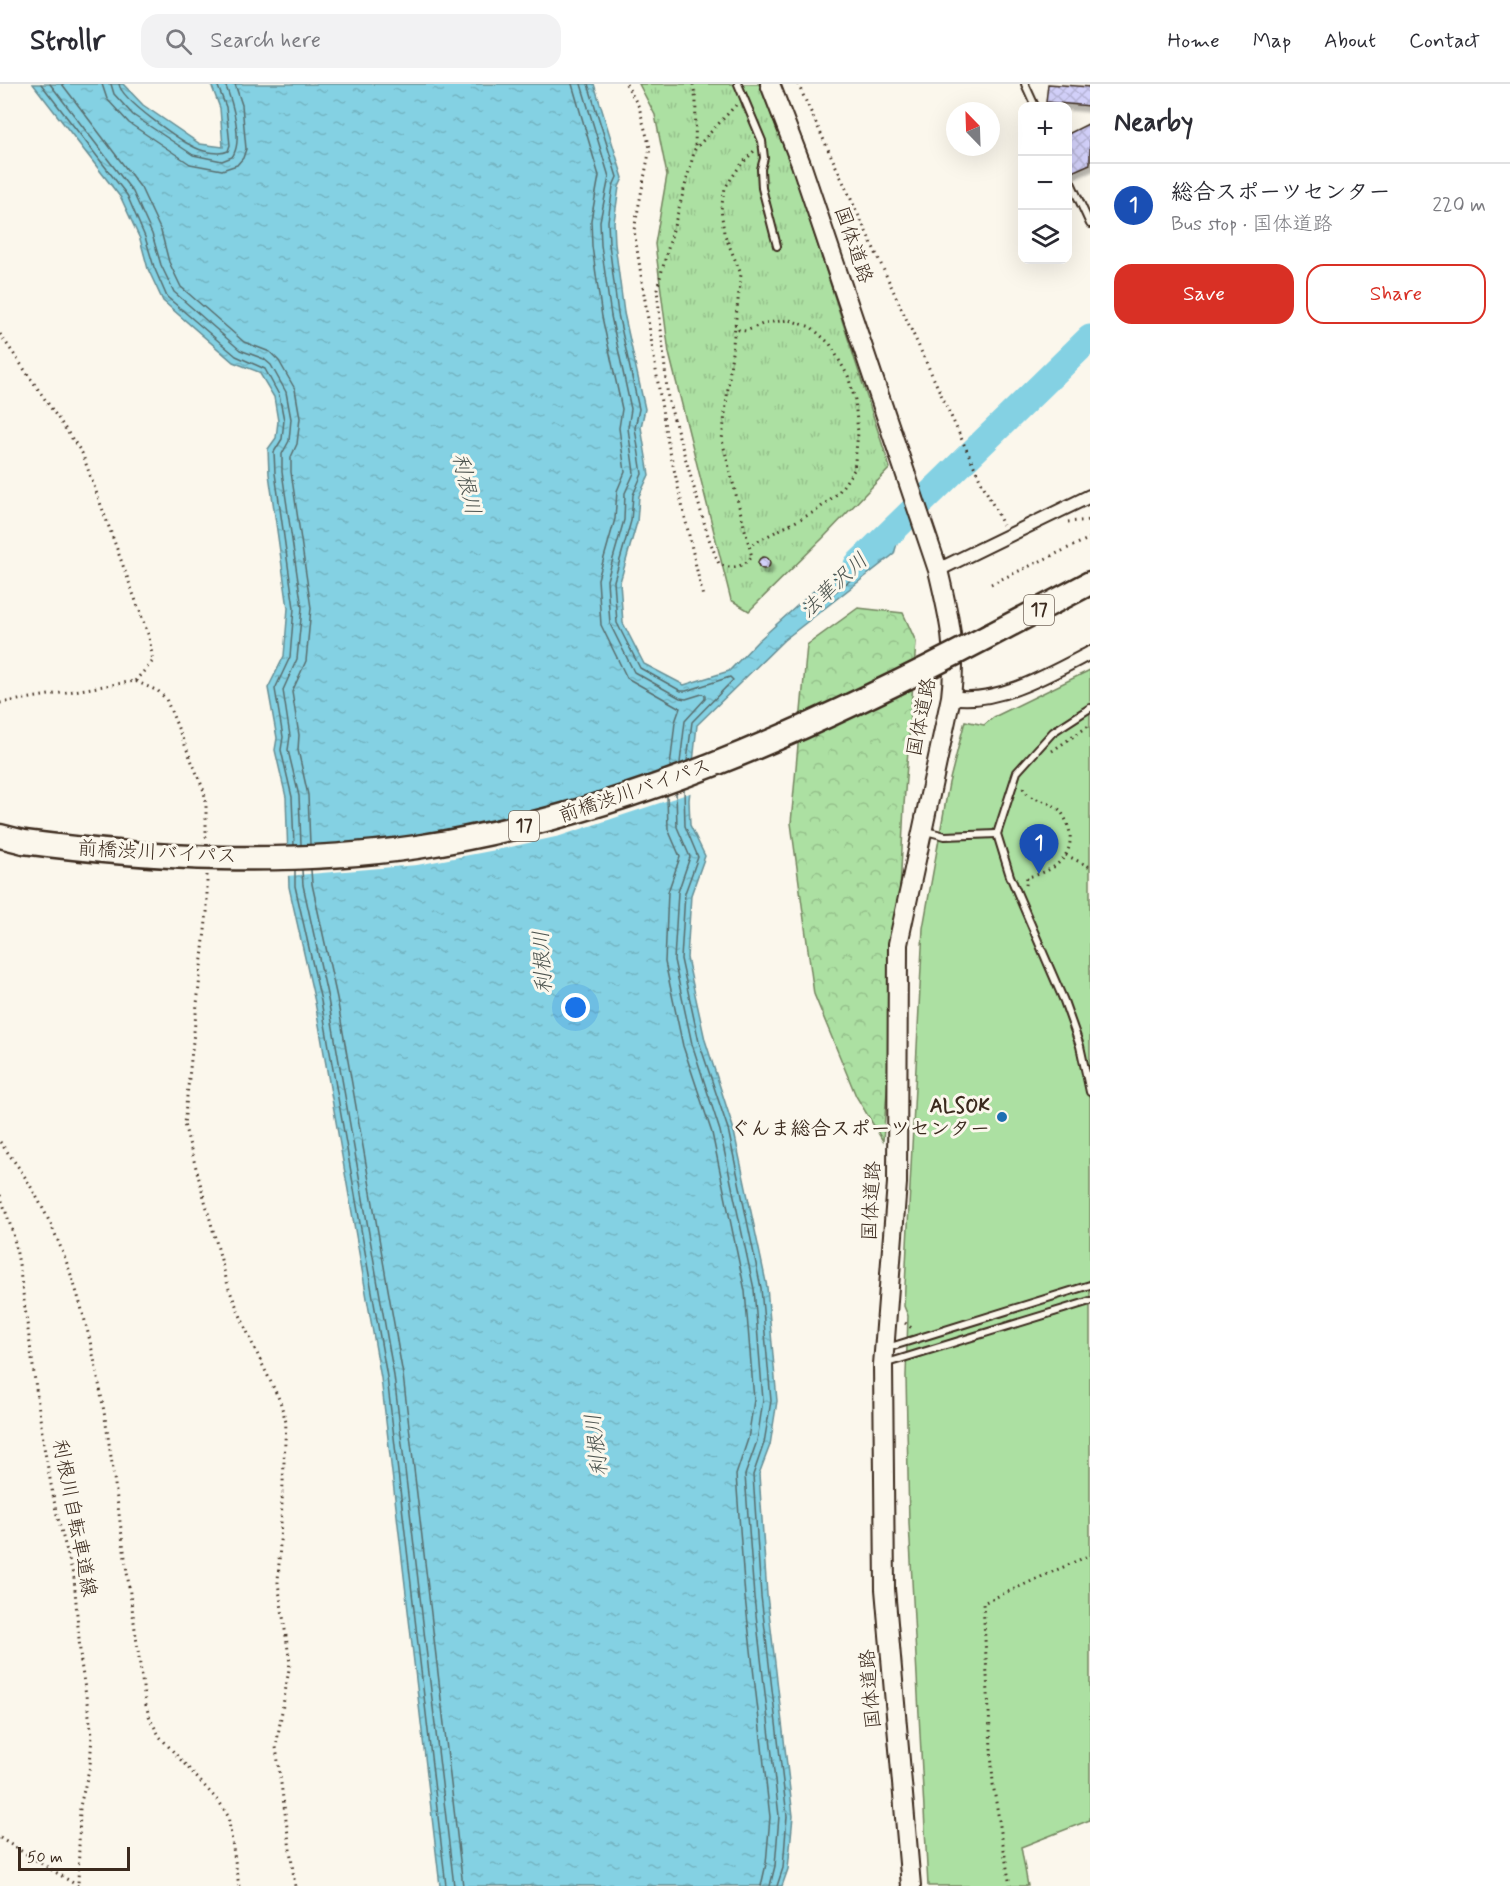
<!DOCTYPE html>
<html lang="en">
<head>
<meta charset="utf-8">
<style>
  body { margin:0; font-family:Mynerve,"Klee One",sans-serif; background:#f2f2f3; color:#2b2b33 }
  .controls { position:absolute; right:18px; top:18px; display:grid; overflow:hidden; border-radius:12px; box-shadow:0 6px 24px #0002 }
  .controls button { width:54px; height:54px; display:grid; place-items:center; padding:0; border:0; border-bottom:2px solid #e1e1e2; background:#fff; color:#2b2b33; font:30px sans-serif }
  .compass { position:absolute; left:946px; top:18px; width:54px; height:54px; border-radius:50%; background:#fff; box-shadow:0 6px 24px #0002; rotate:337deg }
  .scale { position:absolute; left:18px; bottom:15px; width:112px; box-sizing:border-box; padding-left:6px; border:3px solid #3b2a1e; border-top:0; font-size:16px; line-height:21px; white-space:nowrap; color:#3b2a1e; -webkit-text-stroke:4px #fbf7ec; paint-order:stroke }
  .you { position:absolute; left:576px; top:924px; width:21px; height:21px; margin:-15px; border:4px solid #fff; border-radius:50%; background:#1a73e8; box-shadow:0 0 0 9px #1a73e833 }
  .badge { display:grid; place-items:center; width:39px; height:39px; border-radius:50%; background:#d93025; color:#fff; font-size:20px; font-weight:700 }
  .pin { position:absolute; translate:-50% -50px; filter:drop-shadow(0 2px 3px #0008) }
  .pin::after { content:''; position:absolute; top:32px; width:21px; height:18px; background:inherit; clip-path:polygon(0 0,100% 0,50% 100%) }
  .list { margin:0; padding:0; list-style:none }
  h2 { display:flex; justify-content:space-between; align-items:center; height:78px; margin:0; padding:0 24px; font-size:26px }
  h2 small { font-size:20px; font-weight:400; color:#7c7c81 }
  .list li { display:grid; grid-template-columns:39px 1fr auto; gap:18px; align-items:center; box-sizing:border-box; height:84px; padding:0 24px; border-top:2px solid #e1e1e2 }
  .list b { display:block; font-size:22px; white-space:nowrap }
  .list p { margin:0; font-size:20px; white-space:nowrap; color:#7c7c81 }
  .list em { font-size:20px; font-style:normal; color:#7c7c81 }
  .actions { display:flex; gap:12px; padding:18px 24px }
  .actions a { flex:1; padding:14px 0; border:2px solid #d93025; border-radius:18px; text-align:center; font-size:21px; color:#d93025 }
  .actions .main { background:#d93025; color:#fff }
  .icon { flex:none; width:33px; height:33px; fill:none; stroke:currentColor; stroke-width:2; stroke-linecap:round; stroke-linejoin:round }
  .map { position:relative; flex:none; width:1090px; height:1802px; overflow:hidden }
  header { display:flex; align-items:center; gap:36px; box-sizing:border-box; height:84px; padding:0 30px; background:#fff; border-bottom:2px solid #e1e1e2 }
  header strong { font-size:28px }
  nav { display:flex; gap:33px; margin-inline-start:auto; font-size:21px }
  .search { width:420px; height:54px; background:#f2f2f3; display:flex; align-items:center; gap:15px; box-sizing:border-box; padding:0 21px; border-radius:18px; color:#7c7c81; font-size:22px }
  main { display:flex }
  aside { flex:1; background:#fff }
  .map>svg:first-child { display:block }
</style>
</head>
<body>
<header>
<strong>Strollr</strong>
<div class="search"><svg class="icon" aria-label="search" viewBox="0 0 24 24"><circle cx="10" cy="10" r="6"/><path d="M15 15l6 6"/></svg>Search here</div>
<nav><a>Home</a><a>Map</a><a>About</a><a>Contact</a></nav>
</header>
<main>
<div class="map">
<svg width="1090" height="1802" viewBox="0 0 1090 1802">
  <defs>
    <pattern id="grass-tufts" width="24" height="20" patternUnits="userSpaceOnUse" patternTransform="scale(1.5)"><rect width="24" height="20" fill="#ace0a2"/><path d="M3 7l-1-3M5 7V3M7 7l1-3M15 17l-1-3M17 17v-4M19 17l1-3" fill="none" stroke="#95c08b"/></pattern>
    <pattern id="forest-crowns" width="20" height="18" patternUnits="userSpaceOnUse" patternTransform="scale(1.5)"><rect width="20" height="18" fill="#ace0a2"/><path d="M2 6a3 3 0 1 1 6 0M12 15a3 3 0 1 1 6 0" fill="none" stroke="#95c08b"/></pattern>
    <pattern id="water-ripples" width="26" height="14" patternUnits="userSpaceOnUse" patternTransform="scale(1.5)"><rect width="26" height="14" fill="#84d1e3"/><path d="M2 4q2-2 4 0t4 0M15 11q2-2 4 0t4 0" fill="none" stroke="#73b4c2"/></pattern>
    <pattern id="building-cross-hatch" width="8" height="8" patternUnits="userSpaceOnUse" patternTransform="scale(1.5)"><rect width="8" height="8" fill="#d3d1fa"/><path d="M0 0l8 8M0 8l8-8" fill="none" stroke="#b6b4d6"/></pattern>
    <filter id="shadow"><feDropShadow dx="3.5" dy="6" stdDeviation="1.5" flood-color="#0004"/></filter>
  </defs>
  <rect width="100%" height="100%" fill="#fbf7ec"/>
  <filter id="ink" filterUnits="userSpaceOnUse"><feTurbulence type="fractalNoise" baseFrequency=".0167" numOctaves="2"/><feDisplacementMap in="SourceGraphic" scale="12" xChannelSelector="R" yChannelSelector="G"/><feConvolveMatrix kernelMatrix="1 2 1 2 8 2 1 2 1" color-interpolation-filters="sRGB"/></filter>
  <g filter="url(#ink)">
    <!-- grass -->
    <path fill="url(#grass-tufts)" stroke="#748560" stroke-width="1.5" d="M639,0H759L794,88L890,384L823,454L749,527L731,516L669,269L655,160L667,91L655,31Z"/>
    <!-- forest -->
    <path fill="url(#forest-crowns)" stroke="#748560" stroke-width="1.5" d="M858,524L903,529L916,558L904,721L896,895L883,1057L856,1012L814,910L791,739L807,561Z"/>
    <!-- pitch -->
    <path fill="#ace0a2" stroke="#748560" stroke-width="1.5" d="M1090,586V1736L1021,1763L1028,1802H928L909,1439L906,1292L908,1232L904,1222L923,844L949,699L965,637L984,641L994,633Z"/>
    <!-- water -->
    <path fill="url(#water-ripples)" stroke="#678e94" stroke-width="1.5" d="M33,0H123L143,21L200,60L223,63L220,24L211,0H594L623,94L619,103L614,138L615,160L624,229L645,325L641,343L649,391L639,412L637,438L620,498L623,539L644,580L684,601L729,587L758,557L828,494L880,456H898L894,470L784,556L697,641L689,716L690,741L705,772L691,811L687,874L705,956L733,1043L767,1203L777,1317L770,1361L759,1390L767,1511L793,1732L788,1785L782,1802H440L381,1294L315,918L289,803L286,713L275,666L277,654L268,604L284,572L288,524L269,390L268,365L276,354L278,337L274,313L259,288L233,278L163,217L148,185L140,155L121,114Z"/>
    <!-- pier -->
    <path fill="#fbf7ec" d="M696,677L693,708L560,752L506,764L417,781L286,792L285,764L351,760L412,752L499,736L555,723L605,708Z"/>
    <g fill="none" stroke-linecap="round" stroke-linejoin="round">
      <!-- shore -->
      <g stroke="#586d6d" stroke-width="1.5">
        <path d="M41,0L127,111L145,153L154,183L167,213L236,272L265,285L279,311L284,336L282,355L274,368L275,389L294,524L290,573L275,605L283,653L281,666L292,713L294,761"/>
        <path d="M50,0L133,108L152,150L161,181L174,208L240,266L264,275L271,281L286,308L291,335L289,357L282,370V388L302,524L297,575L283,606L290,652L288,666L299,712L301,760"/>
        <path d="M62,0L141,104L161,147L169,178L181,203L244,258L270,268L279,277L295,305L300,334L297,360L291,373V388L311,524L306,577L292,608L299,651L298,666L308,711L310,760"/>
        <path d="M102,0L107,15L129,39L190,80L222,86L237,81L243,74L246,65L242,21L235,0"/>
        <path d="M111,0L114,10L133,31L193,71L222,77L232,73C244,57 232,17 225,0"/>
        <path d="M119,0C121,16 181,57 196,64C204,68 221,71 228,67L230,61L226,23L217,0"/>
        <path d="M572,0L599,92L591,136L592,162L602,233L622,325L619,344L625,388L617,407L615,435L598,495L601,541L627,594L680,624L675,638L670,683"/>
        <path d="M581,0L609,93L600,137L601,161L611,232L631,325L628,344L634,389L625,409L624,436L607,496L610,540L634,588L680,614L686,615L702,610L705,611V615L685,637L680,679"/>
        <path d="M588,0L617,93L613,102L608,137L609,160L618,230L639,325L635,344L642,390L633,411L631,437L614,497L617,539L640,584L681,607H686L730,593L733,596L692,638L687,677"/>
        <path d="M886,462L889,464L887,468L809,528L805,527V523L832,498L881,463Z"/>
        <path d="M684,705L685,742L698,773L685,809L681,875L699,958L728,1045L761,1204L771,1317L764,1359L753,1391L761,1512L787,1732L783,1784L777,1802"/>
        <path d="M676,708L677,743L690,773L678,808L674,876L692,960L720,1047L754,1205L763,1316L757,1357L745,1391L754,1513L779,1732L775,1782L770,1802"/>
        <path d="M667,711L668,745L680,773L668,808L665,878L683,962L712,1049L745,1207L754,1316L748,1355L736,1391L745,1513L770,1733L766,1780L761,1802"/>
        <path d="M295,786V802L321,917L387,1293L446,1802"/>
        <path d="M302,786L303,801L328,915L394,1292L454,1802"/>
        <path d="M311,786L312,800L337,914L403,1291L463,1802"/>
      </g>
      <!-- river -->
      <path stroke="#84d1e3" stroke-width="27" d="M857,481L1090,254"/>
    </g>
    <!-- building -->
    <g fill="url(#building-cross-hatch)" stroke="#3b2a1e" stroke-width="1.5" filter="url(#shadow)">
      <path d="M1048,0L1090,3V22L1046,18Z"/>
      <path d="M1090,39V80L1072,88L1068,87V50Z"/>
      <circle cx="764" cy="479" r="6"/>
    </g>
    <g fill="none" stroke-linecap="round" stroke-linejoin="round">
      <defs>
        <g id="lane">
          <path d="M738,0L762,57L764,74L761,85L762,104L777,162"/>
          <path d="M1025,0L1035,22"/>
          <path d="M1068,92L1090,140"/>
          <path d="M1090,624L1053,648L1017,688L997,750L1010,792L1064,917L1080,962L1090,1008"/>
          <path d="M926,747L945,752L997,750"/>
          <path d="M887,1264L1090,1201"/>
          <path d="M887,1279L1090,1217"/>
        </g>
        <g id="street">
          <path d="M938,486L1090,412"/>
          <path d="M951,613C997,621 1050,590 1090,569"/>
        </g>
        <path id="secondary" d="M770,0L801,80L938,486C949,532 957,565 951,613L898,860L897,1099L883,1281L885,1505L911,1802"/>
        <g id="highway">
          <path d="M989,552L1090,499"/>
          <path d="M0,752L24,758"/>
        </g>
      </defs>
      <!-- lane casing -->
      <use href="#lane" stroke="#3b2a1e" stroke-width="10"/>
      <!-- street casing -->
      <use href="#street" stroke="#3b2a1e" stroke-width="16"/>
      <!-- secondary casing -->
      <use href="#secondary" stroke="#3b2a1e" stroke-width="22"/>
      <!-- highway casing -->
      <use href="#highway" stroke="#3b2a1e" stroke-width="27"/>
      <!-- path -->
      <g stroke="#3b2a1e" stroke-width="3" stroke-dasharray="1.5 4.5" stroke-linecap="butt">
        <path d="M626,0L639,23L650,64L634,146L666,350L703,513"/>
        <path d="M693,0L696,17L695,64"/>
        <path d="M798,0L980,395L1003,441"/>
        <path d="M736,21L695,65L657,205L668,315L709,455L719,480C734,486 741,483 752,473L722,356L741,190L724,149L721,125L725,104L739,83L754,67"/>
        <path d="M735,240L739,246L746,247L765,239L789,236L811,243L830,260L848,292L855,316L858,349L854,386L838,409L816,427L750,461"/>
        <path d="M0,250L82,369L149,553L153,577L135,597"/>
        <path d="M1068,438L1090,436"/>
        <path d="M991,500L1090,454"/>
        <path d="M0,619L135,597L158,607L166,615L204,707L206,720V755"/>
        <path d="M1052,667L1090,641"/>
        <path d="M1023,704C1029,718 1053,715 1062,729C1083,763 1061,787 1027,793L1026,801"/>
        <path d="M1066,771L1090,783"/>
        <path d="M207,791V828L184,1040L229,1205L252,1259L280,1317L286,1338L278,1499L290,1579L276,1663L295,1802"/>
        <path d="M0,1058C11,1073 22,1087 31,1103C87,1198 102,1308 117,1415C126,1483 136,1550 145,1618L150,1635L160,1653L220,1719L228,1732L239,1802"/>
        <path d="M0,1111L13,1149L19,1180L44,1363L56,1427L74,1494L81,1579L92,1651L90,1682L80,1722L78,1802"/>
        <path d="M905,1239L913,1245"/>
        <path d="M0,1754L78,1802"/>
        <path d="M1010,1802L993,1700L983,1519L1090,1471"/>
      </g>
      <!-- lane -->
      <use href="#lane" stroke="#fbf7ec" stroke-width="6"/>
      <!-- street -->
      <use href="#street" stroke="#fbf7ec" stroke-width="12"/>
      <!-- secondary -->
      <use href="#secondary" stroke="#fbf7ec" stroke-width="18"/>
      <!-- highway -->
      <use href="#highway" stroke="#fbf7ec" stroke-width="22"/>
      <defs>
        <path id="highway-bridge" d="M24,758C154,775 287,782 417,763C620,732 808,647 989,552"/>
      </defs>
      <!-- highway-bridge casing -->
      <use href="#highway-bridge" stroke="#3b2a1e" stroke-width="27" stroke-linecap="butt"/>
      <!-- highway-bridge -->
      <use href="#highway-bridge" stroke="#fbf7ec" stroke-width="22"/>
    </g>
  </g>
  <!-- markers -->
  <circle fill="#1f6fb2" stroke="#fbf7ec" stroke-width="2" cx="1002" cy="1033" r="6"/>
  <g text-anchor="middle" dominant-baseline="central" stroke-width="6" stroke-linejoin="round" paint-order="stroke">
    <!-- shield labels -->
    <g fill="#fbf7ec" stroke="#75685c" stroke-width="1.5">
      <rect x="1024" y="511" width="30" height="30" rx="4.5"/>
      <rect x="509" y="727" width="30" height="30" rx="4.5"/>
    </g>
    <g font-size="18" font-weight="bold" fill="#3b2a1e">
      <text x="1039" y="526">17</text>
      <text x="524" y="742">17</text>
    </g>
    <!-- street labels -->
    <g font-size="20" fill="#3b2a1e" stroke="#fbf7ec">
      <text transform="translate(853 161) rotate(71)">国体道路</text>
      <text transform="translate(922 633) rotate(-79)">国体道路</text>
      <text transform="translate(635 707) rotate(-19)">前橋渋川バイパス</text>
      <text transform="translate(157 769) rotate(3)">前橋渋川バイパス</text>
      <text transform="translate(872 1117) rotate(-87)">国体道路</text>
      <text transform="translate(74 1434) rotate(79)">利根川自転車道線</text>
      <text transform="translate(871 1605) rotate(-95)">国体道路</text>
    </g>
    <!-- poi labels -->
    <g font-size="20" font-weight="bold" fill="#3b2a1e" stroke="#fbf7ec" text-anchor="end">
      <text x="990" y="1022">ALSOK<tspan x="990" dy="23">ぐんま総合スポーツセンター</tspan></text>
    </g>
    <!-- water labels -->
    <g font-size="21" font-style="italic" fill="#4d544f" stroke="#fbf7ec">
      <text transform="translate(466 400) rotate(77)">利根川</text>
      <text transform="translate(834 502) rotate(-43)">法華沢川</text>
      <text transform="translate(543 878) rotate(-93)">利根川</text>
      <text transform="translate(597 1361) rotate(-97)">利根川</text>
    </g>
  </g>
</svg>
<div class="controls">
<button>+</button>
<button>−</button>
<button><svg class="icon" aria-label="layers" viewBox="0 0 24 24"><path d="M12 4l9 5-9 5-9-5zM3 14l9 5 9-5"/></svg></button>
</div>
<svg class="compass" viewBox="-18 -18 36 36"><path d="M0-13l5 13h-10z" fill="#e53935"/><path d="M0 13l5-13h-10z" fill="#7c7c81"/></svg>
<div class="scale">50 m</div>
<div class="you"></div>
<div class="pin badge" style="left:1039px;top:790px;background:#1a4fb4">1</div>
</div>
<aside>
<h2>Nearby<small></small></h2>
<ul class="list">
<li><span class="badge" style="background:#1a4fb4">1</span><div><b>総合スポーツセンター</b><p>Bus stop · 国体道路</p></div><em>220 m</em></li>
</ul>
<div class="actions"><a class="main">Save</a><a>Share</a></div>
</aside>
</main>
</body>
</html>
